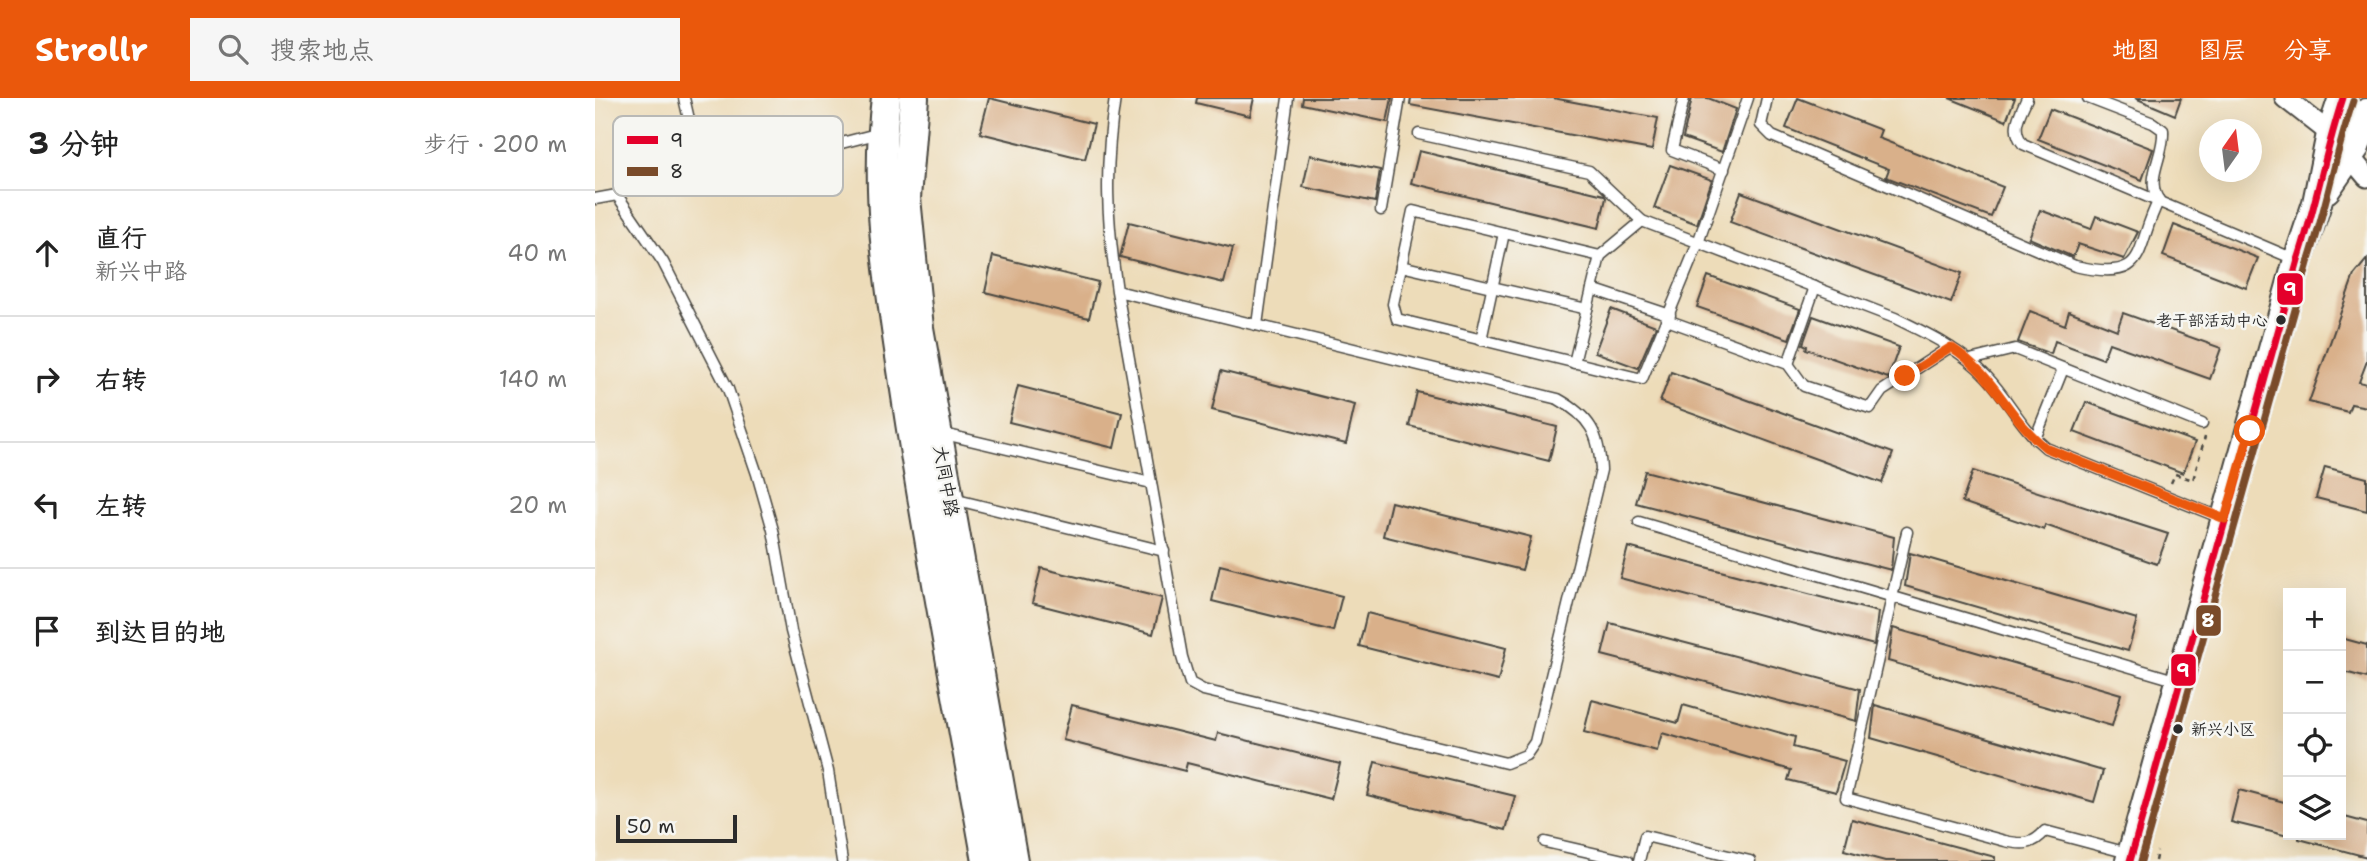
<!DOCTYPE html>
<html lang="zh">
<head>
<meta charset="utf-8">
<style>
  body { margin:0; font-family:"Shantell Sans","LXGW WenKai TC",sans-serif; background:#f6f6f6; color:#222 }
  .controls { position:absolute; right:21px; bottom:21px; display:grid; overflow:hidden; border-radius:0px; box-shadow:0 7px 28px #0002 }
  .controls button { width:63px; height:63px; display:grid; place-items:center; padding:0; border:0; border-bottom:2px solid #e0e0e0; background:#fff; color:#222; font:35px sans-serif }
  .compass { position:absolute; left:1604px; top:21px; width:63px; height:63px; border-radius:50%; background:#fff; box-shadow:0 7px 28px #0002; rotate:14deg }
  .scale { position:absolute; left:21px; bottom:18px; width:121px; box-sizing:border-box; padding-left:7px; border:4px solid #2b2b2b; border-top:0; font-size:19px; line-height:24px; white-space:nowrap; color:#2b2b2b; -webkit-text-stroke:5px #f6f6f2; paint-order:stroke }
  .stop { position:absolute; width:21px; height:21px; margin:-16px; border:5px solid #ea580c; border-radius:50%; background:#fff }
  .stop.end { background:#ea580c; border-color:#fff; box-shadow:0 2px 7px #0008 }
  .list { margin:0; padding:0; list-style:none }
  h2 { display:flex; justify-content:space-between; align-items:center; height:91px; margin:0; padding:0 28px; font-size:30px }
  h2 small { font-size:23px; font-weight:400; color:#767676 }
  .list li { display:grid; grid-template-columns:46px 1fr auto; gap:21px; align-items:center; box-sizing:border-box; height:126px; padding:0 28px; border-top:2px solid #e0e0e0 }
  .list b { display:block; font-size:26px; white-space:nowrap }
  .list p { margin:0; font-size:23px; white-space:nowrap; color:#767676 }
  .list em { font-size:23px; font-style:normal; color:#767676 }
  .icon { flex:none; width:38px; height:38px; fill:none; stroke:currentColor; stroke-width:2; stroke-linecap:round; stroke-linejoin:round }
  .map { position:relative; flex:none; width:1772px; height:763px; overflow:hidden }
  header { display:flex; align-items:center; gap:42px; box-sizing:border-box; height:98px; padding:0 35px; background:#ea580c; color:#fff }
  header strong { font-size:33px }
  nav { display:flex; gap:38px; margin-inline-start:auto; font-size:24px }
  .search { width:490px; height:63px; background:#f6f6f6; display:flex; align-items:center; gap:18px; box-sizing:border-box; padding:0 24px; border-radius:0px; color:#767676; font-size:26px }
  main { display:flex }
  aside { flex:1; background:#fff }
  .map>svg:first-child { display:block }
</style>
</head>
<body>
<header>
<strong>Strollr</strong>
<div class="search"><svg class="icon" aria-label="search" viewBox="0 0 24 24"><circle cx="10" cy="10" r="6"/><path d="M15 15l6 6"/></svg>搜索地点</div>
<nav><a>地图</a><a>图层</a><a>分享</a></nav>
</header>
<main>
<aside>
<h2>3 分钟<small>步行 · 200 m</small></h2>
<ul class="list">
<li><svg class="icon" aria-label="ahead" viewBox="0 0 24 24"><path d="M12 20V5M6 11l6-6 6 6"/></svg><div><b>直行</b><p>新兴中路</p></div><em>40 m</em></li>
<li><svg class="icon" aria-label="right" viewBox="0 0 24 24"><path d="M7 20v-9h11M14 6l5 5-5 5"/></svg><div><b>右转</b></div><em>140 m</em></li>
<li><svg class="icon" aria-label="left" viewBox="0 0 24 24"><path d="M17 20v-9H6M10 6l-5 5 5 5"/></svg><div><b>左转</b></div><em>20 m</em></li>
<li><svg class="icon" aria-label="arrive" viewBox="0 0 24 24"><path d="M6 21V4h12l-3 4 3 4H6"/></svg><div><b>到达目的地</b></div></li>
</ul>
</aside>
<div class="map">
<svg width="1772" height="763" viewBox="0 0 1772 763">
  <rect width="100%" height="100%" fill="#f6f6f2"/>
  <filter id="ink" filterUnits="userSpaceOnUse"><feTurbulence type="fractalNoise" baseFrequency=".0143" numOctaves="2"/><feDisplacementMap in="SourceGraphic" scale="14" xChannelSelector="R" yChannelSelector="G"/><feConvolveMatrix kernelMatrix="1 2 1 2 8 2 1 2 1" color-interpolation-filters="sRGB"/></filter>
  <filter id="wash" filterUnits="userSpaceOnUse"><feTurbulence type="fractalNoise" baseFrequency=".00686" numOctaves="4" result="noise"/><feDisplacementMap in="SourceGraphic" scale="28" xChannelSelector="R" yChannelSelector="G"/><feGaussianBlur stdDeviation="1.57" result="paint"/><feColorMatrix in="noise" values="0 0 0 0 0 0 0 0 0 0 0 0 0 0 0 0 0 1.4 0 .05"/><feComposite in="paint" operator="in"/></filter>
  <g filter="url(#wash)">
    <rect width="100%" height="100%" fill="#eddcb9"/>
    <g id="blocks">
      <!-- building -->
      <g fill="#d9b08a">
        <path d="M394,0L499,26L490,61L385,35Z"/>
        <path d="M602,0H659L655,18L601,5Z"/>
        <path d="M708,0H797L792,24L707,6Z"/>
        <path d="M816,0H958L1063,20L1057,52L815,7Z"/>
        <path d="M1097,0H1113L1141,11L1127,54L1088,40Z"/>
        <path d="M1203,0L1286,32L1283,40L1408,89L1396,119L1291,79L1294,71L1191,30Z"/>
        <path d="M1354,0H1420L1411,23Z"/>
        <path d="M1540,0H1586L1580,17Z"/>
        <path d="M1455,11L1558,51L1547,82L1443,41Z"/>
        <path d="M824,53L1009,97L1011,100L1004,130L816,85Z"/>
        <path d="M715,57L785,72L780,104L708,89Z"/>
        <path d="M1075,67L1117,82L1102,126L1059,110Z"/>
        <path d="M1146,94L1367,175L1356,205L1135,124Z"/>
        <path d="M1445,112L1496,131L1501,118L1543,134L1529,161L1483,146L1478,159L1434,140Z"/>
        <path d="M534,124L638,150L629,185L525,159Z"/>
        <path d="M1579,127L1663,160L1651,190L1568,158Z"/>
        <path d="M398,158L503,184L494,220L390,194Z"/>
        <path d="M1772,161V263L1764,284L1772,286V309L1756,306L1753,314L1714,304L1759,177Z"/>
        <path d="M1113,178L1205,211L1194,241L1102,209Z"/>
        <path d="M1016,211L1061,228L1043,270L1000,254Z"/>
        <path d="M1435,213L1470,227L1474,213L1522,232L1528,215L1626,250L1615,281L1514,245L1508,261L1460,243L1456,256L1423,244Z"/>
        <path d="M1218,218L1304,249L1293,280L1211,251L1212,248L1208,246Z"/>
        <path d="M626,273L760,307L751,346L617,312Z"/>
        <path d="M1076,274L1298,355L1287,385L1065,304Z"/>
        <path d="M423,288L527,315L519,350L414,324Z"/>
        <path d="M822,294L962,329L954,363L814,328Z"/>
        <path d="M1491,304L1600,344L1588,375L1479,334Z"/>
        <path d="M1730,369L1772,380V413L1721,400Z"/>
        <path d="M1050,373L1299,439L1296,472L1041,405Z"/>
        <path d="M1378,373L1573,436L1562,466L1450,427L1449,432L1367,404Z"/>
        <path d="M796,404L936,439L927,472L788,438Z"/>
        <path d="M1033,449L1283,514L1279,547L1025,480Z"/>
        <path d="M1315,455L1542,521L1533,553L1310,488Z"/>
        <path d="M625,467L747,498L738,533L617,503Z"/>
        <path d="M446,470L567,500L558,536L437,505Z"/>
        <path d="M772,515L911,550L903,583L764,548Z"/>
        <path d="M1015,525L1265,591L1261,623L1007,557Z"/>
        <path d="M1298,530L1526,596L1517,628L1293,563Z"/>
        <path d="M1746,540L1772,547V580L1746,573Z"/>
        <path d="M997,602L1083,625L1088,607L1200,639L1198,649L1250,663L1241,694L1193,682L1196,672L1067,635L1062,653L989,634Z"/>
        <path d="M477,607L621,643L623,635L745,666L736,701L592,665L590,673L468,642Z"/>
        <path d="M1280,607L1508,673L1499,704L1276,640Z"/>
        <path d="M780,664L920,698L911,732L772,697Z"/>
        <path d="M1644,692L1693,705V738L1636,724Z"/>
        <path d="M1746,718L1772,725V759L1704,741V737H1746Z"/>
        <path d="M1257,721L1400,759V763H1290L1249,752Z"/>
      </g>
    </g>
  </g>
  <g filter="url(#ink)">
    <use href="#blocks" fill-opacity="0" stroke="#484640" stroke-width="2"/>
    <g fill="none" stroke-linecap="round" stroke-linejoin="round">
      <defs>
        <g id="service">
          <path d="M89,0L108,81"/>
          <path d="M520,0C509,72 512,121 522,193L587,559L595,585L608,592L911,665L931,657L940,644L1006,372C1004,335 995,319 963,301L522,193"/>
          <path d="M1089,0L1077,52L1129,72"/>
          <path d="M1172,0L1166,27L1177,38L1480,168C1557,185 1538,151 1564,102"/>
          <path d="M1432,0C1425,17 1415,30 1428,46L1699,161"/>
          <path d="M1493,0L1558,25L1568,32C1570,57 1550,79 1563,101"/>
          <path d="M824,36L994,73L1047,123L1300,220C1333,236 1367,252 1392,279C1414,302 1426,330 1451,350L1629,421"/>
          <path d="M208,55L285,35"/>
          <path d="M75,88L125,77"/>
          <path d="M0,101L22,97L68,164L133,291L162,376L178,432L196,533L233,673L247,763"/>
          <path d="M786,112L805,0"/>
          <path d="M1047,123L1005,158L997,191L1075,217"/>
          <path d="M1005,158L818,113L798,206L802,221L1047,281L1103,145L1153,0"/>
          <path d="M806,168L992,211"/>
          <path d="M1072,222L1193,266L1209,288L1275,310L1287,293L1355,249"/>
          <path d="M662,227L693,0"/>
          <path d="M886,242L909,135"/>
          <path d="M1375,262L1420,251L1607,326"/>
          <path d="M979,265L997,191"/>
          <path d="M1193,266L1220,189"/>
          <path d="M345,335L556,385"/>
          <path d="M1440,341L1468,271"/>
          <path d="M358,401L569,453"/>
          <path d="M1044,424L1583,583"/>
          <path d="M1312,434L1251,700L1410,743C1428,747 1438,747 1450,733L1533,755"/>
          <path d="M950,744L1033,763"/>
          <path d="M1044,763L1050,738L1155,763"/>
        </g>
        <path id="minor" d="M1690,0L1736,36L1772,79"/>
        <g id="secondary">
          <path d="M291,0C278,103 297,203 312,305C335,458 365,610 392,763"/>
          <path d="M319,0L311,100L324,230L418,763"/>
          <path d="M1731,91L1760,49L1772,15"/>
          <path d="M1535,763L1703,162L1722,105L1736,36L1748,0"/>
        </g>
      </defs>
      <!-- service casing -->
      <use href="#service" stroke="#484640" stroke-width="13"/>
      <!-- minor casing -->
      <use href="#minor" stroke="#484640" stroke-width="23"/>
      <!-- secondary casing -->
      <use href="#secondary" stroke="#484640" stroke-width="32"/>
      <!-- path -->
      <g stroke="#484640" stroke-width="2.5" stroke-dasharray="5 5" stroke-linecap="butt">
        <path d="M1576,385L1580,376L1598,382L1610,339"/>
        <path d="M1560,763L1562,753"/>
      </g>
      <!-- service -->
      <use href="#service" stroke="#fff" stroke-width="10"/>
      <!-- minor -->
      <use href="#minor" stroke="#fff" stroke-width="19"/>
      <!-- secondary -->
      <use href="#secondary" stroke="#fff" stroke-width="28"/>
      <defs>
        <path id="bus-1" d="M1535,763L1703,162C1721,108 1730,54 1748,0"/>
        <path id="bus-2" d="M1546,763L1713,165C1731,111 1740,57 1758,3"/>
      </defs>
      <!-- bus-1 casing -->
      <use href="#bus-1" stroke="#f6f6f2" stroke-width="12"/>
      <!-- bus-2 casing -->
      <use href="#bus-2" stroke="#f6f6f2" stroke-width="12"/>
      <!-- bus-1 -->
      <use href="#bus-1" stroke="#e4002b" stroke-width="7"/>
      <!-- bus-2 -->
      <use href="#bus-2" stroke="#7a4b2a" stroke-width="7"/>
    </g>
  </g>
  <g fill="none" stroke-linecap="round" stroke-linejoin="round" filter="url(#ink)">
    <!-- route -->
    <path stroke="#ea580c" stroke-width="9" d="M1310,278L1356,249C1401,278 1412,319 1451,350L1630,421L1655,333"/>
  </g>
  <!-- markers -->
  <g fill="#2b2b2b" stroke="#f6f6f2" stroke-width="2.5">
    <circle cx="1686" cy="222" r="6"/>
    <circle cx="1583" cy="631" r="6"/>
  </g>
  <g text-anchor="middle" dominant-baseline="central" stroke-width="5" stroke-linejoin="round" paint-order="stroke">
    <!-- bus labels -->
    <g font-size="16" fill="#2b2b2b" stroke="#f6f6f2" text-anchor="end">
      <text x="1673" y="222">老干部活动中心</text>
      <text x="1596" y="631" text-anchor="start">新兴小区</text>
    </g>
    <!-- street labels -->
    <g font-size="18" fill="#2b2b2b" stroke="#f6f6f2">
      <text transform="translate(351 383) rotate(80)">大同中路</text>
    </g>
  </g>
  <!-- legend -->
  <rect x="18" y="18" width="230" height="80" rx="10" fill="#f6f6f2" stroke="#b9b9b6" stroke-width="2"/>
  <rect x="32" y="38" width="31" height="8" fill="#e4002b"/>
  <rect x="32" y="69" width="31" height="9" fill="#7a4b2a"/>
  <g font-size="19" fill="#2b2b2b">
    <text x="75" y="49">9</text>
    <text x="75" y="80">8</text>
  </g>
  <g stroke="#f6f6f2" stroke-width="2.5">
    <rect x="1681" y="174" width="28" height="34" rx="7" fill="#e4002b"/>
    <rect x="1600" y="506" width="27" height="33" rx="7" fill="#7a4b2a"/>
    <rect x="1575" y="555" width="27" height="34" rx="7" fill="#e4002b"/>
  </g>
  <g font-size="19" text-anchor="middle" font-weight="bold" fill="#fff">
    <text x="1695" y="198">9</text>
    <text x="1613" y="529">8</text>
    <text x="1588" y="579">9</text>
  </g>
</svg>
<div class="controls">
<button>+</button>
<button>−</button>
<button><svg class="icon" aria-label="locate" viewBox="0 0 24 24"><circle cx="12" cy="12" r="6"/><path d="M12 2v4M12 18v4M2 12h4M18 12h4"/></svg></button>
<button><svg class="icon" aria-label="layers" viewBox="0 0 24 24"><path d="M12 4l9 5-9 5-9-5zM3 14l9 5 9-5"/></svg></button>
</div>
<svg class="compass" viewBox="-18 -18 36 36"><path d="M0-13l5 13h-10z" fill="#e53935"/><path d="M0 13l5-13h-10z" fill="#767676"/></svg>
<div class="scale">50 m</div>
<div class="stop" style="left:1655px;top:333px"></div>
<div class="stop end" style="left:1310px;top:278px"></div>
</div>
</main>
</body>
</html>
